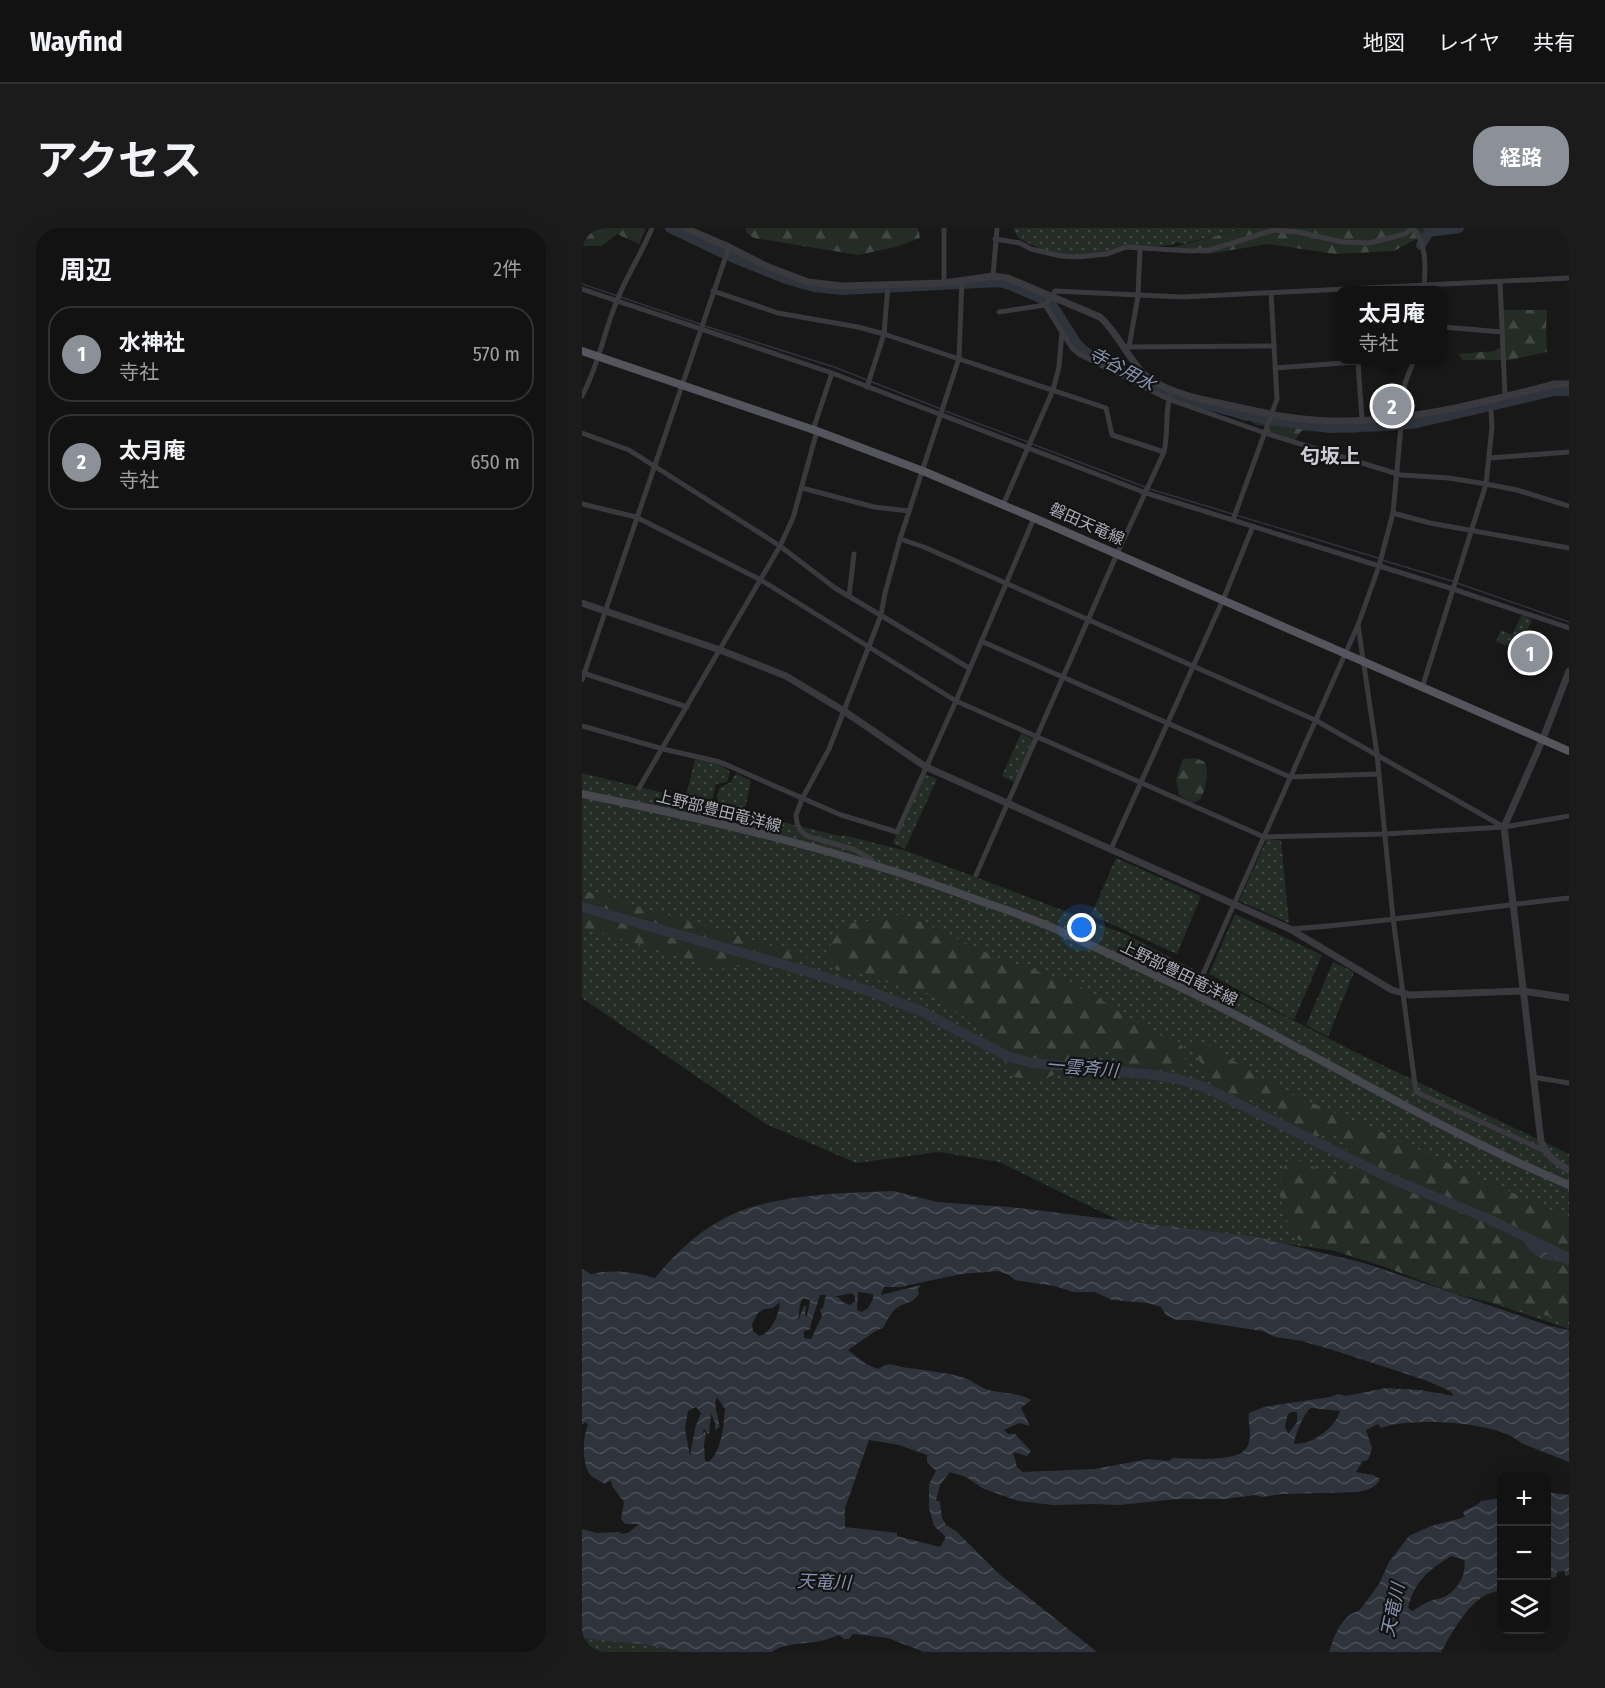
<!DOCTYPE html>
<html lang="ja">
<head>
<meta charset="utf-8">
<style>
  body { margin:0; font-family:"Fira Sans Condensed","Noto Sans JP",sans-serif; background:#1b1b1c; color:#f1f3f6 }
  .controls { position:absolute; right:18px; bottom:18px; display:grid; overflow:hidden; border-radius:12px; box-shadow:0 6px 24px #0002 }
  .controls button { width:54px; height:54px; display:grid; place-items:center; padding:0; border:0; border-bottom:2px solid #313233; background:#121213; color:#f1f3f6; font:30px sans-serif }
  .you { position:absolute; left:500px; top:700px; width:21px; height:21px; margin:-15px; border:4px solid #fff; border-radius:50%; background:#1a73e8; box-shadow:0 0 0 9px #1a73e833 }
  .badge { display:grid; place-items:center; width:39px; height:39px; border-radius:50%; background:#8c9099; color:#fff; font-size:20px; font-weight:700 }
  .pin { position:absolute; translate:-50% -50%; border:3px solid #fff; box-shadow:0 2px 6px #0006 }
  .popup { position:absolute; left:754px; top:58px; width:111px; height:78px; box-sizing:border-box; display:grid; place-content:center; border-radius:12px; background:#121213; filter:drop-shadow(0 2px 4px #0005); font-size:20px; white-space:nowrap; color:#9c9ea0 }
  .popup b { font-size:22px; color:#f1f3f6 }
  .popup::after { content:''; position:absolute; left:50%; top:100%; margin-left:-12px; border:12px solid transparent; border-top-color:#121213 }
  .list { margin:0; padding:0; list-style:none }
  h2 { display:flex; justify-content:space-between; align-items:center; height:78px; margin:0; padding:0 24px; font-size:26px }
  h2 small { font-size:20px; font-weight:400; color:#9c9ea0 }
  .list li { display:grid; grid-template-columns:39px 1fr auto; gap:18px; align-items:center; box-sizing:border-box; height:96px; margin:0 12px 12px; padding:0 12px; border:2px solid #313233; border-radius:24px }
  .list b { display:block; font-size:22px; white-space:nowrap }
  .list p { margin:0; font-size:20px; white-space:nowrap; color:#9c9ea0 }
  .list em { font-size:20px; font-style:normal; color:#9c9ea0 }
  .icon { flex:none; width:33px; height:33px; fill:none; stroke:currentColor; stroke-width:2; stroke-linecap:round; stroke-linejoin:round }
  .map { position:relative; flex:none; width:987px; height:1424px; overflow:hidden; border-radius:24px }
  header { display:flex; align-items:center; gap:36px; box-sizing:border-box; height:84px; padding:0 30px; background:#121213; border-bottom:2px solid #313233 }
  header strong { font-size:28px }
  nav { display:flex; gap:33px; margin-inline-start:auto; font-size:21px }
  .intro { display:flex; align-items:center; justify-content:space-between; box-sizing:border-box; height:144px; padding:0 36px }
  h1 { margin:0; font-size:42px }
  .button { padding:15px 27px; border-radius:24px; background:#8c9099; color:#fff; font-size:21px; font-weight:700 }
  main { display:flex; gap:36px; padding:0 36px }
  aside { flex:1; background:#121213; border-radius:24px; box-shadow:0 6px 24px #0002 }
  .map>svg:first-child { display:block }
</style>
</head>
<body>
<header>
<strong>Wayfind</strong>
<nav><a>地図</a><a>レイヤ</a><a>共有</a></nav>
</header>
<div class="intro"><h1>アクセス</h1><a class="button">経路</a></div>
<main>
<aside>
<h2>周辺<small>2件</small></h2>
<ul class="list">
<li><span class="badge">1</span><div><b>水神社</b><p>寺社</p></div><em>570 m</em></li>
<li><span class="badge">2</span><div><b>太月庵</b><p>寺社</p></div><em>650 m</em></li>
</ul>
</aside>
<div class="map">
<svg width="987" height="1424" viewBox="0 0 987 1424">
  <defs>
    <pattern id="grass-dots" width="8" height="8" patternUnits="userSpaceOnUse" patternTransform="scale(1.5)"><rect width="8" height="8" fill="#242c26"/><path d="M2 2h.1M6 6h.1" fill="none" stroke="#414843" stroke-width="1.8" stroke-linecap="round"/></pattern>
    <pattern id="forest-firs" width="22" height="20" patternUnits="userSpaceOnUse" patternTransform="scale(1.5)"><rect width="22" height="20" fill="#242c26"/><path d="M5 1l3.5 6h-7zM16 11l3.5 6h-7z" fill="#414843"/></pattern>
    <pattern id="water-waves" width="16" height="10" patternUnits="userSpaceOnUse" patternTransform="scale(1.5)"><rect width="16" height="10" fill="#2f333c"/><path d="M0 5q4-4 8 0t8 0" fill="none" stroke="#4a4e56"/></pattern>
  </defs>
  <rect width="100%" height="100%" fill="#181819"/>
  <!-- grass -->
  <g fill="url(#grass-dots)">
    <path d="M431,0H664L601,16L595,14L590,17L538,21L503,28L467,25L436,10Z"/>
    <path d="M940,387L950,392L937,421L914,414L919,402L930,407Z"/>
    <path d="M439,505L451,511L432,554L420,548Z"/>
    <path d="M113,531L135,533L148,544L145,554L134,556L130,573L104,568Z"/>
    <path d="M0,545L258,608L261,607L325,623L543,706L775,825L987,926V1101L756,1023L540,994L417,934L357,924L274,935L184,896L0,770Z"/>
    <path d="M154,545L169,553L163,581L134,575L137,560L149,554Z"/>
    <path d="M341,545L355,551L323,621L311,615Z"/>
    <path d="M685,611L699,612L707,695L657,673Z"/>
    <path d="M534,630L619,668L595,726L509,687Z"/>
    <path d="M653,686L740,727L712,792L627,746Z"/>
    <path d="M751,734L772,744L746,809L724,797Z"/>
    <path d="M0,1405L103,1424H0Z"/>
  </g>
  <!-- forest -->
  <g fill="url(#forest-firs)">
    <path d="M0,0H64L57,16L35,6L20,18H0Z"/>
    <path d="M163,0H336L338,10L314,19L276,27L172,10L165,5Z"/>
    <path d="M664,0H874L849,3L812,23L753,26L686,16L626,26L585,21Z"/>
    <path d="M919,82H965L964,100L965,124L928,132H881L876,126L912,123L921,118Z"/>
    <path d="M620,176L686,189L776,197V205L719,203L713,212L684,204L683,198L674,197L668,193H662L635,182L621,181Z"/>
    <path d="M613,530L623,534C627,549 624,559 618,572L611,575L597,567L594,551L601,531Z"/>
    <path d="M0,662L229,729L138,741L0,699Z"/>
    <path d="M320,685L416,730L492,755L567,802L600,817L605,838L559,845L524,820L459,853L432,849L407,809L356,768L296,752L277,744L254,742L246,724L257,697L307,690Z"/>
    <path d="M608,807L702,863L804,906L987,991V1093L874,1066L803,1039L712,1010C700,980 689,957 708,929L757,950L773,933L753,903L727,911L679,870L637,866L614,827Z"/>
  </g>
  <!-- water -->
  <g fill="url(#water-waves)" fill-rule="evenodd">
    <path d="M311,963L355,974L427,979L674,1009L782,1035L968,1098L987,1102V1234L939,1215C917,1193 828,1189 799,1200L796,1196L784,1202L790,1220L786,1232L780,1234L774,1244L791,1247L798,1251C795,1260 784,1262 776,1264L699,1266L680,1269L673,1267L643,1271H595L537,1277L514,1276L471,1277L437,1273L402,1261L384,1249L368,1244L358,1257L354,1272L358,1274L360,1290L364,1297L374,1303L416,1345L515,1424H342L306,1410L271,1406L267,1411H262L257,1407C249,1410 241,1413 233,1414C218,1416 202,1415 190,1424H102L60,1416L0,1410V1301L15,1305L37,1304L40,1306L46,1305L57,1296H43L39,1291L42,1274L30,1258L29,1252L23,1256C19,1253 13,1251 9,1248C0,1237 0,1211 6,1197L4,1194L0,1197V1041L9,1046C29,1041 53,1044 73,1050C94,1024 120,1000 151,986C197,966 262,965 311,963ZM416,1043L427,1047L433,1052L473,1058L491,1064H513L530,1072L566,1075L579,1079L584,1087L594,1092H609L680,1103L693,1109L720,1113L754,1123L843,1152L868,1163L872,1168L838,1162L804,1160L764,1168L756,1166L748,1169L682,1179L667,1185C665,1196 671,1205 666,1217C660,1236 608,1230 591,1230L586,1233L566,1231L513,1241L441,1244L435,1239L431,1224L445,1228L449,1223L433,1206H426L422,1202L437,1195L448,1198L439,1180L449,1172C436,1164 418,1166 404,1161C396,1158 390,1153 383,1150C364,1144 346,1143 327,1140C314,1139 308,1132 296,1141L284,1136L266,1122L295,1102L301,1100C306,1091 310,1081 320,1077C330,1073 330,1075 337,1066L336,1061L339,1057L299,1067L302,1059H318L379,1046ZM276,1064L291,1066V1071L286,1080L280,1084L275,1082ZM270,1065L273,1069V1073L268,1077L261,1074L256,1069H251ZM238,1067H244L241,1079L238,1082L240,1088L229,1111L222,1110V1103L229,1101L228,1099ZM221,1070L228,1072L225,1088L223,1087L224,1078H222L216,1093L218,1076ZM198,1074C197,1086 190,1105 177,1108L171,1103L170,1096L176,1085L182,1081L191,1080ZM135,1169L143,1181C141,1198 141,1220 127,1234L123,1233L122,1217L124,1205L122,1204L120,1208L122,1201L127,1207L129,1186L133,1194V1202L137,1199C138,1188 130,1180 135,1169ZM114,1179L119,1185L113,1200L108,1228L103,1201L106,1183ZM729,1180L758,1183C753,1200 730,1217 712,1216C713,1207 722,1184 729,1180ZM710,1184H715V1194L706,1206L703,1198L706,1186ZM287,1212L317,1217L345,1227V1234L354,1243L347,1256V1280L352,1298L363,1308V1311L358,1319L315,1308V1305L263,1299V1280Z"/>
    <path d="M945,1012C961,1013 973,1020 987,1027V1037C966,1030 955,1035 942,1014Z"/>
    <path d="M964,1264L987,1267V1347L983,1348V1343L975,1344L974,1349L965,1351Z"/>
    <path d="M919,1270V1363C890,1364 872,1402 859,1424H747C752,1409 759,1387 777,1383L797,1356L807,1334L827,1308L849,1298L883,1289L881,1284C887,1279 895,1279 899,1273ZM869,1328L882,1332C885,1346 876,1362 862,1369C858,1371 852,1371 848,1373C842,1375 836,1380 830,1383L826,1380C833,1352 846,1343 869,1328Z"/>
  </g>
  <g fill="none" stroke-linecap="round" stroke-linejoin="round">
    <!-- stream -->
    <g stroke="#2f333c" stroke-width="1.5">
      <path d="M0,56L118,96"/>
      <path d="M123,98L252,139L359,181"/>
      <path d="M363,183L446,214"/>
      <path d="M450,216L563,259"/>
      <path d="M568,261L796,330"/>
      <path d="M800,332L870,353"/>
      <path d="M875,355L987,394"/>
    </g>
    <!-- river -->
    <g stroke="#2f333c" stroke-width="10">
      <path d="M88,0L147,28L204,51L232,59L260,62L417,54L428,57L469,75L495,116L505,125L539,143L597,170L680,191L748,200L806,198L835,195L972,163H987"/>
      <path d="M839,17L847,4L877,0"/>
      <path d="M0,679L227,744L290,764L339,783L425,828L450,835L564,846L593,850L622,859L810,951L909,992L987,1030"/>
    </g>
    <!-- minor -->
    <g stroke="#39393e" stroke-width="5">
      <path d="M831,0C846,18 843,41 842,63"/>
      <path d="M413,11L438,15L449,21L479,28L495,29L525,26L544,19L608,23L628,22L692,2L716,4L760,14L788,15L823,6L830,0"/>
      <path d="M411,48L415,0"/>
      <path d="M987,50L600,69L473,63L463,77L490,120L497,126L586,171L683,205L819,247L867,250L904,256L935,262L987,278"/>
      <path d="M918,54L923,168"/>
      <path d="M362,55V0"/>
      <path d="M0,61L250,145L564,265L871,361L987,400"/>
      <path d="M131,63L196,85L276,99L302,106L524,180L530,207L582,224"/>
      <path d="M417,84L463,77"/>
      <path d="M861,99L920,104"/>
      <path d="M544,119L692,118"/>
      <path d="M547,119L556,68L558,20"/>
      <path d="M693,140L776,134L780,192"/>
      <path d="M285,159L302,106L306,57"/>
      <path d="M0,168C18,135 23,97 39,63C49,41 61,22 70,0"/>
      <path d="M231,202L250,145"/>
      <path d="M0,205L47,222L198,318L253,360L387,440"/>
      <path d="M907,230L987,224"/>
      <path d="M220,260L292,279L327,283"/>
      <path d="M0,276L54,289L179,352L374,473L682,609L803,606L922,599L987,588"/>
      <path d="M421,277L471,162L477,139L480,104"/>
      <path d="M811,285L848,295L987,320"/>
      <path d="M651,292L695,171L689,65"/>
      <path d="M318,311L342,319L733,492L920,598"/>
      <path d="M267,368L272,326"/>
      <path d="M776,397L795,526L811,690L834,864L963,923"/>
      <path d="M399,413L708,549L797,546"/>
      <path d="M1,445L105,479"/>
      <path d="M0,452L147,19"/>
      <path d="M840,460L904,256L910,199L909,183"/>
      <path d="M0,498L81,521L138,534L259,587L315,604L374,473L452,290"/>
      <path d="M57,560L198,318L211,290L235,203"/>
      <path d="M529,621L641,372L671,298"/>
      <path d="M294,638L289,631L271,621L225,608L219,603L215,595L214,587L220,571L247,521L299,387L303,365L318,311L377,130L380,52"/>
      <path d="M394,647L535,326L582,224C587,204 582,181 590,162"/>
      <path d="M708,701C801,695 894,680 987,670"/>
      <path d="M621,746L776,397L797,338L811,285L823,155L832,132"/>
      <path d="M951,849L987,855"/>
    </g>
    <!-- tertiary -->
    <g stroke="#39393e" stroke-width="7">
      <path d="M103,0L147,19L184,38L226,54L260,58L362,55L411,48L426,50L518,89C538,107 550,139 569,152C593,167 623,172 651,178C685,186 719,193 754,193C829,194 901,174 973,156H987"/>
      <path d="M0,375L138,422L204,448L262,483L344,539L708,701L810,762L828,767L941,763L987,770"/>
      <path d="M987,443L960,513L922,599L959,913C964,928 974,934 987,942"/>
    </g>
    <!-- secondary -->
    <path stroke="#47474e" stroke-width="8" d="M0,566C133,593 266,624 393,671C418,680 444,688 469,699C548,735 628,772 705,814C798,864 889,916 987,957"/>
    <!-- primary -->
    <path stroke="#55555d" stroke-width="8" d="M0,123L235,203L341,243L452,290L987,523"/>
  </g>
  <g text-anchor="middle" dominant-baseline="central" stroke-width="4.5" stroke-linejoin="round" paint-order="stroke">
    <!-- street labels -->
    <g font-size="16" fill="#abacb8" stroke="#131314">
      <text transform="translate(505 296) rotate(24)">磐田天竜線</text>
      <text transform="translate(137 583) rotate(14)">上野部豊田竜洋線</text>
      <text transform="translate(597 745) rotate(26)">上野部豊田竜洋線</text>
    </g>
    <!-- water labels -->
    <g font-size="18" font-style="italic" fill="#8693af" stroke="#131314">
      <text transform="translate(540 141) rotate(28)">寺谷用水</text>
      <text transform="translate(500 840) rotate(5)">一雲斉川</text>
      <text transform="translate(242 1354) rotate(2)">天竜川</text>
      <text transform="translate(811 1382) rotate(-78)">天竜川</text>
    </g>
    <!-- quarter labels -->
    <g font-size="20" font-weight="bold" fill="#ccccd4" stroke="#131314">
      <text x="748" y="228">匂坂上</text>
    </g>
  </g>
</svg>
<div class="controls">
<button>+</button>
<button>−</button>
<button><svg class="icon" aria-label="layers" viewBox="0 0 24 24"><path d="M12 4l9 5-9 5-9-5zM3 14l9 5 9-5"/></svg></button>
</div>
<div class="you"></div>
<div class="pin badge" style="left:948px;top:425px">1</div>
<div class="pin badge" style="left:810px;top:178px">2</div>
<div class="popup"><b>太月庵</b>寺社</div>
</div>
</main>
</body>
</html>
